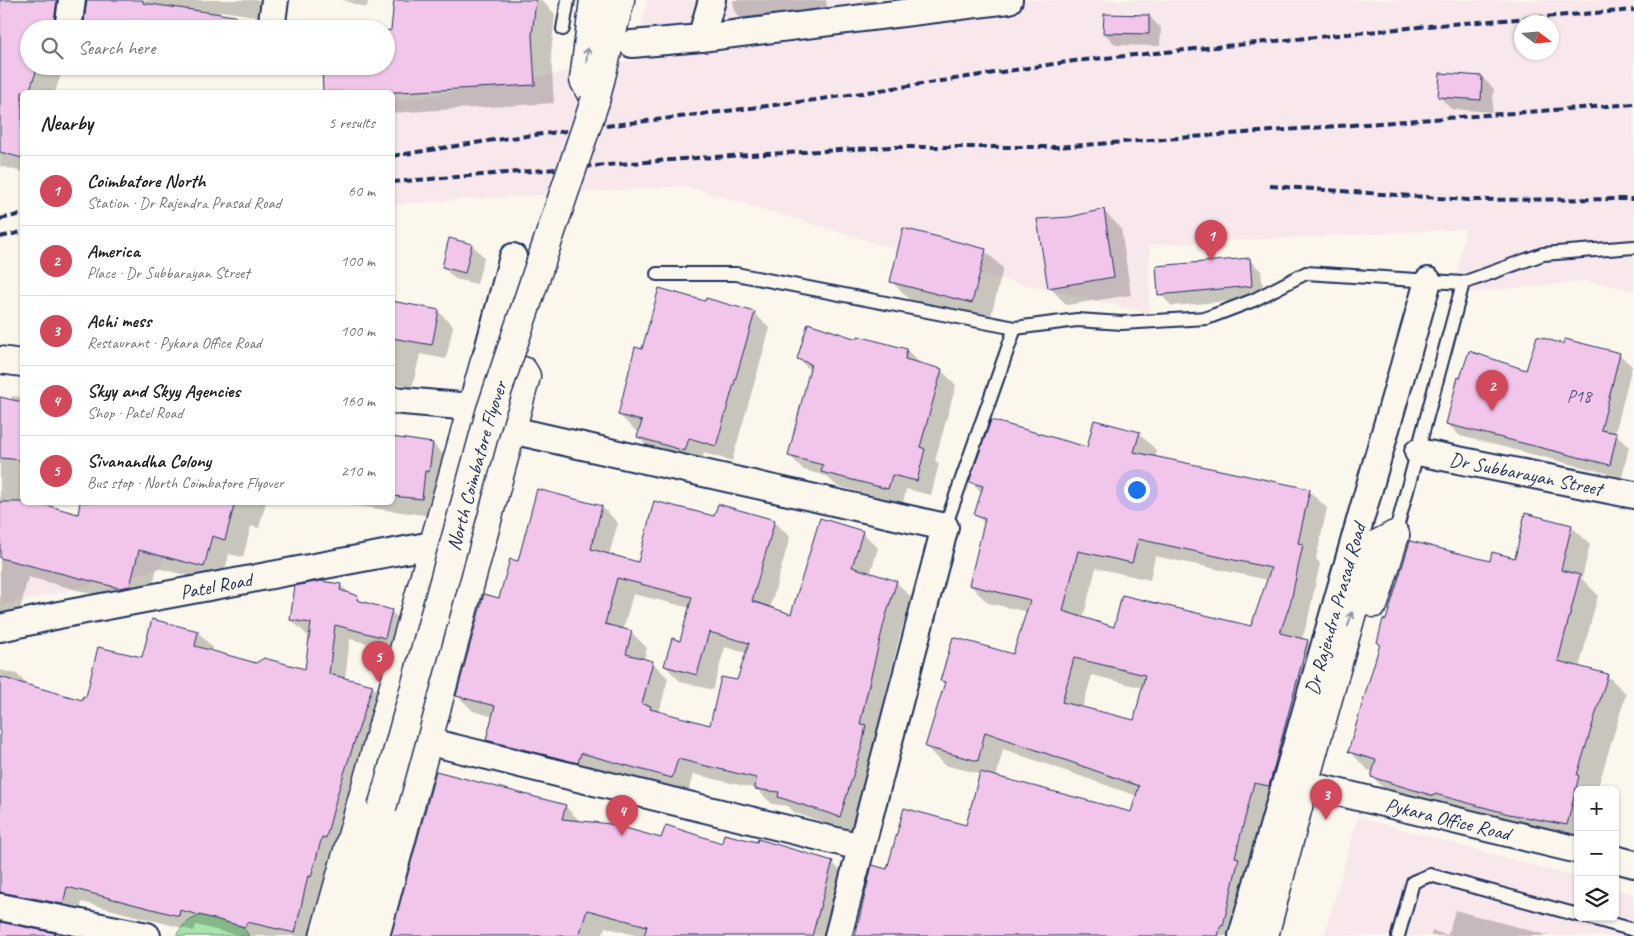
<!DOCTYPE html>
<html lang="en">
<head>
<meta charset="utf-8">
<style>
  body { margin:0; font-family:Caveat,sans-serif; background:#f2f2f2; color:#202124 }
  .controls { position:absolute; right:15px; bottom:15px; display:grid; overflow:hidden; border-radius:8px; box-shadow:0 1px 4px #0004 }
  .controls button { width:45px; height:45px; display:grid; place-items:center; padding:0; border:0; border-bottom:1px solid #e0e0e0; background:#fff; color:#202124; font:25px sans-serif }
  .compass { position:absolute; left:1514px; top:15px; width:45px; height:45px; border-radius:50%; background:#fff; box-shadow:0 1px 4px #0004; rotate:106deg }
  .you { position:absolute; left:1136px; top:489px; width:18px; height:18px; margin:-12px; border:4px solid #fff; border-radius:50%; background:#1a73e8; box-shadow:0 0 0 8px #1a73e833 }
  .badge { display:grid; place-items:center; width:32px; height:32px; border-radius:50%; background:#d1495b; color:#fff; font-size:16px; font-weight:700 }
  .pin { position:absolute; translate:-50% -41px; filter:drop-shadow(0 1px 2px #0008) }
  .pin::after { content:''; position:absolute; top:26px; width:18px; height:15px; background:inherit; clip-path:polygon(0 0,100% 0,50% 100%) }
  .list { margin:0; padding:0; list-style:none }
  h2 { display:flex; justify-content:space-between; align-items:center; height:65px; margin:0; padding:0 20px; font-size:21px }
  h2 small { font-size:16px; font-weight:400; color:#757577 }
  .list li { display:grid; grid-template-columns:32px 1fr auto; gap:15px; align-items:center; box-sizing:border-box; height:70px; padding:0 20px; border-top:1px solid #e0e0e0 }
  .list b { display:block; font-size:19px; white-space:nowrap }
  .list p { margin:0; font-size:16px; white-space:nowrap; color:#757577 }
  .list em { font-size:16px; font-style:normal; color:#757577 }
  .icon { flex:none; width:28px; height:28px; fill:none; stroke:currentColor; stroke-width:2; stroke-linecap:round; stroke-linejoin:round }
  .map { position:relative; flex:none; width:1634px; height:936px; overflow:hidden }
  .search { position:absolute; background:#fff; box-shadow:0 1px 4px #0004; left:20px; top:20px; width:375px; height:55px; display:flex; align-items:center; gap:12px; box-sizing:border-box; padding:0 18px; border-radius:28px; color:#757577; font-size:19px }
  .panel { position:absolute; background:#fff; box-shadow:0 1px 4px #0004; left:20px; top:90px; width:375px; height:415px; border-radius:8px }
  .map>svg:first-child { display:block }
</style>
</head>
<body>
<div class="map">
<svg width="1634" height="936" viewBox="0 0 1634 936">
  <rect width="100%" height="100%" fill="#fbf7ec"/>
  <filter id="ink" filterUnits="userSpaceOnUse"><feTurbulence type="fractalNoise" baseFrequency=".02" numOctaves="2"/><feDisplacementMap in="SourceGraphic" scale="10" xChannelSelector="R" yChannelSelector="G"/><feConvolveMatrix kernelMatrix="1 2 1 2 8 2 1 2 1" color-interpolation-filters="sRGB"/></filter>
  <g filter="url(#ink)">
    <!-- built -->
    <g fill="#f8e8ec" fill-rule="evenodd">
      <path d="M647,0H1634V290L1586,281L1470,293L1457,273L1465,229L1150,245L1149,313L979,274L686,186L393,204V102L636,60ZM1522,22H1552V52H1522Z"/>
      <path d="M0,511L176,528L160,569L0,606Z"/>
      <path d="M1358,817L1578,878V917H1615V889L1634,894V936H1324Z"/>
    </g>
    <!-- green -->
    <path fill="#a8e5ab" stroke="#628a84" d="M208,913C227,917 239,919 249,936H176C183,922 194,917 208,913Z"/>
    <!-- shadow -->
    <g fill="#0003" fill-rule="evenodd">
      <path d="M0,0H265L262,17L221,11L218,29H94L88,4L80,10L76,29H29V66H64L55,92H22V172L0,166Z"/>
      <path d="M343,0H369L366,8Z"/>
      <path d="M395,0H541L555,14L551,55L554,103L392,113V92H325L323,66H386L430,29Z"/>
      <path d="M733,0H826L829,22L753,30L735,13Z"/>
      <path d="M861,0H942L871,10Z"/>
      <path d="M1149,16L1161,28L1160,46L1116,45L1104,33Z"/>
      <path d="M1482,77L1494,89L1492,112L1451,109L1439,96Z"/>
      <path d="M1103,210L1121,228L1131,295L1067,305L1049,287L1070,218Z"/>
      <path d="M450,239L472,245L484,257L477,284L455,279L443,267Z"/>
      <path d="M985,251L1003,268L990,320L909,299L891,281Z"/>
      <path d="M1249,259L1261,271L1264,298L1172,306L1160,294Z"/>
      <path d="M392,302L438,311L453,326L446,359L420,354L412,388L397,384L395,390H392Z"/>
      <path d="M706,303L754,313L770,328L732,461L704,453L700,466L654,452L638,437L640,432L635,430L619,415L643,350Z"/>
      <path d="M858,340L907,350L921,364L941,370L956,385L935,460L939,464L931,495L906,489L903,503L837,486L826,476L804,470L789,455L811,371L798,359Z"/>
      <path d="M1564,346L1619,354L1632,366L1615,434L1629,447L1622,477L1460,436L1447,423Z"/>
      <path d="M12,396L22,397V502L78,515L82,502H266L259,528L251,526L243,557L229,554L222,584L157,568L148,604L138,606L28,577L15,631L0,637V399L11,401Z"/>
      <path d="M1139,433L1157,451L1155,458L1309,491L1327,508L1316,559L1320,563L1308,619L1302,639L1307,641L1325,658L1242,936H856L888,871L967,827L981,774L944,765L926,747L945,684L942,681L1014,656L1028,612L988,603L970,585L985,524L976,515L982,494L971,482ZM1155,556L1268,580L1252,627L1115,628L1083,618L1096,568L1150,580ZM1092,675L1143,688L1134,722L1082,709ZM1003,749L1137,796L1132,814L996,778Z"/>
      <path d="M392,439L433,444L451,462L439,517L326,502H392Z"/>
      <path d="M602,507L618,523L609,555L639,563L715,517L774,521L790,537L770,608L791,615L862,532L878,548L870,574L896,582L912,598L900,635L885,696L856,832L795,813L788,806L772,804L757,789L693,774L688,793L597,768L594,778L503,756L487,740L494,717L473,711L457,695L500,599L519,563ZM633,594L691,608L681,642L665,666L681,682L713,690L725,647L747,653L738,682L711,727L659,713L668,678L652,662L644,660L647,648L631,632L623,630Z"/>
      <path d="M1571,526L1590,544L1582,579L1598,595L1579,668L1608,676L1626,694L1597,790H1578V841L1391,796L1373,777L1374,772L1368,770L1349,751L1381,646L1378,643L1387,622L1491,562L1516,560Z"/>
      <path d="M340,585L364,603L391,611L406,626L400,652L350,639L345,679L372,686L388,702L312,936H240L196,925L194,931L82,902L78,919L4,913L0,920V924L63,936H0V670L17,674L28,686L83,702L143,659L153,621L198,632L213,648L212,652L256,664L306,671L311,636L307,635L291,620Z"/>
      <path d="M565,806L581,822L662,839L722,845L832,862L850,881L835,936H638L605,927L602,936H392Z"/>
      <path d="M1455,910L1550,936H1431L1432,931L1448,935Z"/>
    </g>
    <!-- building -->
    <g fill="#f2c5eb" stroke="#1b2f5e" fill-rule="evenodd">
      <path d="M0,0H57L53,29H29V66H38L29,92H22V158L0,152Z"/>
      <path d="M87,0H143V3L235,16V29H147L108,24L107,29H83Z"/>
      <path d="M394,0H536L532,35L535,85L399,92H323L322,66H386V31L391,30Z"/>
      <path d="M1104,14L1149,15V34L1103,33Z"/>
      <path d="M1440,73L1482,76L1481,100L1438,97Z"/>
      <path d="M1104,209L1114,277L1048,288L1037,219L1070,217Z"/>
      <path d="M903,228L986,249L972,303L890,282Z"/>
      <path d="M449,238L472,244L465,273L442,267Z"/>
      <path d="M1250,258L1252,286L1158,295L1156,266Z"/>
      <path d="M659,288L705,301L706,298L755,312L716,446L689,438L685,451L637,437L642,421L618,415L635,347L642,349Z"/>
      <path d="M392,301L439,310L432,345L392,338Z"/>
      <path d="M808,323L857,339L858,336L907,349L905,359L942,369L920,447L925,449L917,481L892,475L888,489L821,472L823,465L788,456L811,364L797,359Z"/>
      <path d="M1537,336L1563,344L1565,339L1620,353L1601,430L1617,433L1610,465L1446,424L1458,377L1460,378L1469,351L1526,370Z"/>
      <path d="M0,397L22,402V460L0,458Z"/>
      <path d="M991,420L1087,447L1094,420L1140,432L1134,452L1310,489L1298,543L1303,544L1291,601L1280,633L1308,640L1269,786L1254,783L1235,857L1239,858L1223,926L1221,925L1218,936H855L872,865L887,869L904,808L966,825L980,772L1131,812L1139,786L985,732L978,761L925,747L945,682L940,681L953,637L1013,654L1030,600L969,585L985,519L974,515L983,486L969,482ZM1138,539L1271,568L1251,626L1122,595L1114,627L1063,611L1078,551L1132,563ZM1074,658L1145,675L1134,720L1062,702Z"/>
      <path d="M392,437L433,443L429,472L425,471L422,499L392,496Z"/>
      <path d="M537,489L602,506L591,549L638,562L654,501L714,516L718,504L775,520L752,601L791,614L820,518L863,531L852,567L897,581L885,619L870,680L860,724L866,725L862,746L840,817L778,797L779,792L755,789L756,778L678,759L672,778L581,753L578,763L486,740L495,706L456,696L484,594L499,598L510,559L518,561ZM617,578L692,597L680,641L672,638L664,666L697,675L709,632L749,643L737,680L721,677L710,725L650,709L651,706L642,704L653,661L626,654L632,631L605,624Z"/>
      <path d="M0,502H35L78,514L80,502H235L225,540L212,536L204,567L139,550L130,586L119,588L0,558Z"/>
      <path d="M1525,513L1572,525L1561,570L1580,575L1558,661L1608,674L1577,775L1579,776L1567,825L1509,814L1435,794L1434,796L1371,777L1376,760L1348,752L1380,644L1377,643L1383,619L1386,620L1410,541L1490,561L1492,552L1515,558Z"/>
      <path d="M320,581L341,584L340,590L358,596L357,600L392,610L385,638L335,625L329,674L373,685L338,792L326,838L322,837L311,877L308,876L295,933L247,922L245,927L180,910L179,916L67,887L63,904L0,892V677L82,700L83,696L86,697L98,647L142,657L152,619L198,631L195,646L256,663L264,658L305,669L311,623L290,620L295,586Z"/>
      <path d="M436,771L566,805L562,819L611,824L661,838L666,825L722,843L724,834L757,842L758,839L833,861L812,936H644L647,926L587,910L579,936H391Z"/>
      <path d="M0,922L55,933L54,936H0Z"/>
    </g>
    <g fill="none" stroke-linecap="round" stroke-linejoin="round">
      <defs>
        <g id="service">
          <path d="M563,29L568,0"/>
          <path d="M657,274H736L1015,328L945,527"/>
          <path d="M1015,328L1077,320L1122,323L1207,318L1254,300L1306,273L1463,283"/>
          <path d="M1395,535L1463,283L1543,254L1634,247"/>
          <path d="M1588,917L1634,930"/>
          <path d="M1398,936L1413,882L1430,875L1578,915"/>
        </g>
        <g id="minor">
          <path d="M68,29L72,0"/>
          <path d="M271,29L275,0"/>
          <path d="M701,38L712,0"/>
          <path d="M632,44L701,38L1009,0"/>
          <path d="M0,360L22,363"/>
          <path d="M485,361L513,257"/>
          <path d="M392,400L471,407"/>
          <path d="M511,430L945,527L838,936"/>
          <path id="s1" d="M1418,452L1634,495"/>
          <path id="s2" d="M0,628L59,615L432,545"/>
          <path d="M426,741L861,847"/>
          <path id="s3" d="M1304,784L1578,850"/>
          <path d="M1615,859L1634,864"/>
          <path d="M0,907L147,936"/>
          <path id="s4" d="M1242,936L1428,281"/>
        </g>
        <g id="tertiary">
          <path d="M1374,603L1395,535"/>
          <path d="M324,936L485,361L523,371L526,376L375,936"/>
          <path d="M1264,936L1304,784L1370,548L1395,535"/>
        </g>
        <g id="primary">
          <path d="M594,0L584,80L595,101"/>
          <path d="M595,101L620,0"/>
          <path d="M347,936L382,808"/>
        </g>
      </defs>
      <!-- service casing -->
      <use href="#service" stroke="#1b2f5e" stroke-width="16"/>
      <!-- minor casing -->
      <use href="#minor" stroke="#1b2f5e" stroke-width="30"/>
      <!-- tertiary casing -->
      <use href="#tertiary" stroke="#1b2f5e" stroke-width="31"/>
      <!-- primary casing -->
      <use href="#primary" stroke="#1b2f5e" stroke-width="31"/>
      <!-- service -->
      <use href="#service" stroke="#fbf7ec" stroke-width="12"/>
      <!-- minor -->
      <use href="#minor" stroke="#fbf7ec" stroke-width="26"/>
      <!-- tertiary -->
      <use href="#tertiary" stroke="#fbf7ec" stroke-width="28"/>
      <!-- primary -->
      <use href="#primary" stroke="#fbf7ec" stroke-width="28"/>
      <!-- rail -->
      <g stroke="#1b2f5e" stroke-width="4" stroke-dasharray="8 4" stroke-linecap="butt">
        <path d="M392,156L494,140L815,100L1074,61L1438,25L1634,10"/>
        <path d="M392,182L696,158L892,147H1057L1634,104"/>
        <path d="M1270,186L1467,200L1634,199"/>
        <path d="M0,219L22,214"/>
        <path d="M0,237L22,232"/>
      </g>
      <defs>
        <g id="primary-bridge">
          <path id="s5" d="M382,808L490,413L595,101"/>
        </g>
      </defs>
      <!-- primary-bridge casing -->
      <use href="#primary-bridge" stroke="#1b2f5e" stroke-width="31" stroke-linecap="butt"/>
      <!-- primary-bridge -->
      <use href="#primary-bridge" stroke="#fbf7ec" stroke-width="28"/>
    </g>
    <!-- one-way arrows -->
    <defs><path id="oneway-shaft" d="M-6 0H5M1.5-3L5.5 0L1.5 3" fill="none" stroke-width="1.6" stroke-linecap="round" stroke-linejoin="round" transform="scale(1.25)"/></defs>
    <g stroke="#8b93a5">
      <use href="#oneway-shaft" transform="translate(587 55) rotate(-85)"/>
      <use href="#oneway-shaft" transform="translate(1350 619) rotate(-74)"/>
    </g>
  </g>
  <g text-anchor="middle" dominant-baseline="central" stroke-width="5" stroke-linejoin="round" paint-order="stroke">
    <!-- number labels -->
    <g font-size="18" fill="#515481">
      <text x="1579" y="396">P18</text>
    </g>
    <!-- street labels -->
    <g font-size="20" fill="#1b2f5e" stroke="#fbf7ec">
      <text stroke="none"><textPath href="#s5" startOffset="355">North Coimbatore Flyover</textPath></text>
      <text stroke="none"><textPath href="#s1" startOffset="110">Dr Subbarayan Street</textPath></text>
      <text stroke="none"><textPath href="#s2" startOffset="220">Patel Road</textPath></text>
      <text stroke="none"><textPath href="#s4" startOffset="340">Dr Rajendra Prasad Road</textPath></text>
      <text stroke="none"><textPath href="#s3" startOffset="148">Pykara Office Road</textPath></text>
    </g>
  </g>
</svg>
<div class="controls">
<button>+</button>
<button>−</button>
<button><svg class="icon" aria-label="layers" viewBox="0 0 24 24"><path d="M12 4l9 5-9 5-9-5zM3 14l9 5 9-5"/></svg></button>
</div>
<svg class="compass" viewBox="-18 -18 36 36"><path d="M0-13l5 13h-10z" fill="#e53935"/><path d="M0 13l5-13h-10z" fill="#757577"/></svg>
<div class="you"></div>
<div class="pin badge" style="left:1211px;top:261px">1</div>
<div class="pin badge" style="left:1492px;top:411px">2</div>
<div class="pin badge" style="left:1326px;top:820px">3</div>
<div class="pin badge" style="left:622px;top:836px">4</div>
<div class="pin badge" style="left:378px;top:682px">5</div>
<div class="search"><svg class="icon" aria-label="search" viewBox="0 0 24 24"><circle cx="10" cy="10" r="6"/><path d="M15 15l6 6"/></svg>Search here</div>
<section class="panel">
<h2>Nearby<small>5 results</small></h2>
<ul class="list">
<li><span class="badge">1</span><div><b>Coimbatore North</b><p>Station · Dr Rajendra Prasad Road</p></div><em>60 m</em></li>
<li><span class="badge">2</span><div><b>America</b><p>Place · Dr Subbarayan Street</p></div><em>100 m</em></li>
<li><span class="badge">3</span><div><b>Achi mess</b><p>Restaurant · Pykara Office Road</p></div><em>100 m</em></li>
<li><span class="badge">4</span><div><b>Skyy and Skyy Agencies</b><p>Shop · Patel Road</p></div><em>160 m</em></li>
<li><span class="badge">5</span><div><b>Sivanandha Colony</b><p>Bus stop · North Coimbatore Flyover</p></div><em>210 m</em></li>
</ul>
</section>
</div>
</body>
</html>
